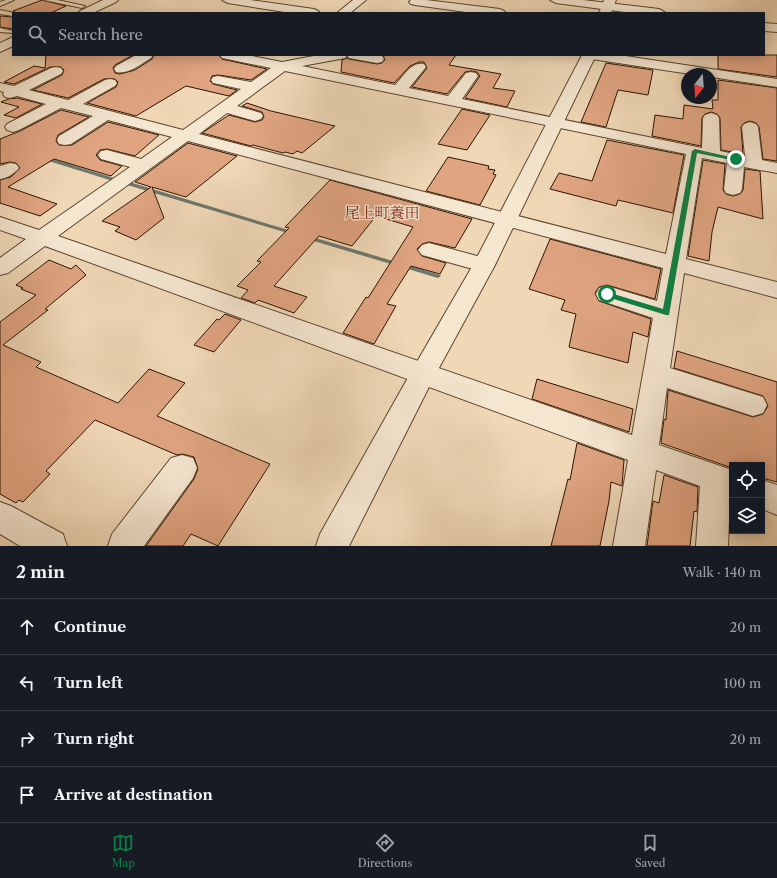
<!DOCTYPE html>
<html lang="en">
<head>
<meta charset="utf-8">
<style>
  body { margin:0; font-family:"Libre Caslon Text","Noto Serif JP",serif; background:#20242c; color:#f1f3f6 }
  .controls { position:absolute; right:12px; bottom:12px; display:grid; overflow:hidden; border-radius:0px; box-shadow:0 2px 10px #0003 }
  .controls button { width:36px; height:36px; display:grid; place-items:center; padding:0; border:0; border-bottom:1px solid #363941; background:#171b24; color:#f1f3f6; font:20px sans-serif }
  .compass { position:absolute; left:681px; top:68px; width:36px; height:36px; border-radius:50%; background:#171b24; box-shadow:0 2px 10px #0003; rotate:197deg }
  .stop { position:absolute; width:12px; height:12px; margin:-9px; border:3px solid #0b8043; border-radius:50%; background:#fff }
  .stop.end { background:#0b8043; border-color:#fff; box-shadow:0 1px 4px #0008 }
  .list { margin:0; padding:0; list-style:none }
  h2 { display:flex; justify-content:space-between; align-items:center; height:52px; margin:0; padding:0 16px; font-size:17px }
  h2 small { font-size:13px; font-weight:400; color:#9ea1a6 }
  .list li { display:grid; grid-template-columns:26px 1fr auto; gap:12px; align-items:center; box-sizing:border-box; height:56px; padding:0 16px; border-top:1px solid #363941 }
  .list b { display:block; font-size:15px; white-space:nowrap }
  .list em { font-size:13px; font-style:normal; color:#9ea1a6 }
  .icon { flex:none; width:22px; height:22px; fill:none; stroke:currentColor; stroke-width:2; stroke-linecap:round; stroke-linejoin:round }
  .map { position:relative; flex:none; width:777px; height:546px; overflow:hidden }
  .search { position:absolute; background:#171b24; box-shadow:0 2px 10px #0003; left:12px; right:12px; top:12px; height:44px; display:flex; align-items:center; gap:10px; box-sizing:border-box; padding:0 14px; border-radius:0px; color:#9ea1a6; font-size:15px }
  .sheet { height:276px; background:#171b24 }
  nav { display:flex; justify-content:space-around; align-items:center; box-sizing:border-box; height:56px; border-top:1px solid #363941; background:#171b24; font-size:11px; color:#9ea1a6 }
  nav a { display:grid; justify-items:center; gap:2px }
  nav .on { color:#0b8043 }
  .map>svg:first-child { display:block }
</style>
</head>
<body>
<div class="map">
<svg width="777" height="546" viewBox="0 0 777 546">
  <rect width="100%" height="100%" fill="#f0d8b7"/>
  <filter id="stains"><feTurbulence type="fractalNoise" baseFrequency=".005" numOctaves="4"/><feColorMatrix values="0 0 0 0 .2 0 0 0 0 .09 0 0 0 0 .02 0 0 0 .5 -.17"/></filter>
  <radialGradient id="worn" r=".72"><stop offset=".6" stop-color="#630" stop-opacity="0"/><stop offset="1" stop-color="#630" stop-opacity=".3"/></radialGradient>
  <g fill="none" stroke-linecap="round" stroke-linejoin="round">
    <!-- stream -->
    <g fill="#6e776d" fill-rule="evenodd">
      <path d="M42,157H46L117,179V181H113L42,159Z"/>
      <path d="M126,181L295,232L296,233L293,235L291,234L124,184L123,183Z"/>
      <path d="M309,236L440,275L441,276L438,278L307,239L306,238Z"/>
    </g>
  </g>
  <!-- building -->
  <g fill="#e0a481" stroke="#2b1400">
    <path d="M42,0L66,6L51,13H16L13,11Z"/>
    <path d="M0,16L13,17V29L0,27Z"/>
    <path d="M46,55H133L115,65L113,68L115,73L120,74L135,70L152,59L154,55H219L222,59L267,69L251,80L218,75L212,76L210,81L213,84L237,90L229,96L186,86L136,116L87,103L116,87L118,82L115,79H104L68,98L33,90L62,75L64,70L61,67H50L14,84L4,82L34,66L45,68Z"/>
    <path d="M383,55H456L449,65L501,74L493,88L515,91L507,107L465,98L480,76L477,72L471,71L465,72L447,94L412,87L427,68L424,62H419L410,66L394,83L341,72L342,60L347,58L349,59L377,64L382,63L385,60Z"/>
    <path d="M718,55H777V77L718,69Z"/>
    <path d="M606,63L653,70L648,95L618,90L606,127L581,122Z"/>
    <path d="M718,80L777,88V161L763,159L759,127L756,123L750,121L744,123L741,127L743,154L721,150L720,118L717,114L711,112L705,114L702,118L701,146L652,136L655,115L683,119L684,105L713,109L712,100H718Z"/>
    <path d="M17,98L42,104L16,118L4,115L19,107L1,102L8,99Z"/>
    <path d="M247,103L271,111L335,126L302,153L297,151L293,154L285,152L283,153L253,145L251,146L202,133L229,115L255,122L262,120L264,117L262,112L242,106Z"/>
    <path d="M462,109L490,115L467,150L438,144Z"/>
    <path d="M61,110L89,117L58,135L56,141L59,145H72L108,122L159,135L135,156L107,149L100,150L96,155L100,160L122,166L111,176L54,159L8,187L57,204L40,216L0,203V180L11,177L20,168L16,163L10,162L0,164V139L20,131Z"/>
    <path d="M607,140L684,155L673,213L618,200L616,206L550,189L559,173L592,181Z"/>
    <path d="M188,143L237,156L186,197L152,187L164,218L136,240L115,231L120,227L102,221L151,187L135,182Z"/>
    <path d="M448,157L489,166L488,169L495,170L493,174L496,175L480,205L426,191Z"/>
    <path d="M703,160L725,164L723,190L726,194L733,196L740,194L743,190L745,169L760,171L763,219L718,207L712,232L709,261L688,256Z"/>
    <path d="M330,180L472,219L455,248L429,242L422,244L417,249L422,256L446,263L440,274L411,266L387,304L396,306L374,344L343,333L366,297L368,298L413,227L376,216L352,246L319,236L274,286L307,297L294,313L258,300L255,303L241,298L248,290L237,286L261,262L257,261L289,228L285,227Z"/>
    <path d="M550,239L661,269L655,299L607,285L599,287L595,293L599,301L651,319L648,337L633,332L628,363L569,347L576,314L561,310L565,300L529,289Z"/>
    <path d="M49,260L71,269L76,265L86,275L45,309L48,310L3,345L41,362L36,367L118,403L149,369L185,383L157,416L270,464L218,546L191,534L183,546H146L194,479L198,469L194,457L182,454L177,455L95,420L46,471L50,474L23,502L19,500L16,503L0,494V322L36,295L21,289L23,288L16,285Z"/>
    <path d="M225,314L241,320L214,352L194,345L217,319L219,320Z"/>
    <path d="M677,351L777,382V482L762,478V465H732V468L661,443L664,419L666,420L668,390L753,417L763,414L768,406L763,396L674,368Z"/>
    <path d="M537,379L633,409L629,432L532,399Z"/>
    <path d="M577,443L624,460L622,486L611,482L609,501L600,546H551L568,479L570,480Z"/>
    <path d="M664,475L698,487L697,512L694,511L690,546H647L653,501L659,503Z"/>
  </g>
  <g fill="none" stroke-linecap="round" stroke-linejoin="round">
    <defs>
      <g id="service">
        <path d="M6,0H14L0,6V2Z"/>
        <path d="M44,0H57L85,6L82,8Z"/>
        <path d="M0,10L15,13H13V16L0,14Z"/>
        <path d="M0,28L13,31V33L0,32Z"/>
      </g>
      <g id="minor">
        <path d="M103,0H118L116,2L93,13H78L80,11Z"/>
        <path d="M222,0H250L314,9L318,11L320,13H291L228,3Z"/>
        <path d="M353,0H366L350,13H337Z"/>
        <path d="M411,0H426L500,9L504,11L506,13H473L415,5L411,4L409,2Z"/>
        <path d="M550,0H583L659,9L663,11L665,13H632L556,3Z"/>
        <path d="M764,23L777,24V32L764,31Z"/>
        <path d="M13,37V46L0,52V43Z"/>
        <path d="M136,55H153L151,58C141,64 128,75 116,72L114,69L116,66Z"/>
        <path d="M220,55H247L282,62L319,55H347L345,58L302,66L395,85C403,77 411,61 424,64L426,67L409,88L448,96L466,73L471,72L476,73L478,76L462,99L702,148L703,118L705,115L711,113L717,115L719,118L720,151L745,156L742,127L744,124L750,122L756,124L758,127L762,160L777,163V173L744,167L742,189L740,193L733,195L726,193L724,189L727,163L702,158L686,259L777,282V298L684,273L670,368L763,397L767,405L763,413L753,416L667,388L659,445L732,470V498L730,497L728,546H696L700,486L656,470L645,546H613L628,460L45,246L8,273L0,275V258L26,239L0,230V217L39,230L130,167L101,159L98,155L101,151L107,150L141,159L172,137L108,120L71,144L65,145L59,144L57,140L59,136L93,116L61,108L19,130L13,132L7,130L5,127L7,124L46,104L17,96L10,98L5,97L3,94L4,92L0,91V83L14,86L51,68L56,67L61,68L63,71L61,74L29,90L68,100L105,80L110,79L115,80L117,83L115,86L83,104L183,130L241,89L213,83L211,80L213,77L218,76L251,82L271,68L222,58ZM285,71L686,154L666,254L199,134L227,113L255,121L261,119L263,116L261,113L237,106ZM188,141L663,268L657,301L607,286L599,288L596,294L599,300L653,318L632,435L58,236Z"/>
        <path d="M347,55H377L382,56L384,59L382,62L377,63L349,58Z"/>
        <path d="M585,55H619L777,79V87L711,77V74H690L592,59L587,58Z"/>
        <path d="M10,163L16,164L19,168C14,174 7,178 0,179V166Z"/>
        <path d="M429,243L492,260L495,265L492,270L484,272L422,255L418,250L422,245Z"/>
        <path d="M182,455L193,458L197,468L193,478L144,546H108L112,534L171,458Z"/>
        <path d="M762,480L777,485V515L762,509Z"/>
        <path d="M0,502L11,506L63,534L67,546H20L0,534Z"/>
      </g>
      <g id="tertiary">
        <path d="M604,0H616L611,13H599Z"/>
        <path d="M582,55H596L495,265L434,377L349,546H316L320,534L414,367L473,265Z"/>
      </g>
    </defs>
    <!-- service casing -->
    <use href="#service" stroke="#5c452e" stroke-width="2"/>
    <!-- minor casing -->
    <use href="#minor" stroke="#5c452e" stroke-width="2"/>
    <!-- tertiary casing -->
    <use href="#tertiary" stroke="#5c452e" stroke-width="2"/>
    <!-- service -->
    <use href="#service" fill="#f5e6d0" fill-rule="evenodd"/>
    <!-- minor -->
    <use href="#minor" fill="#f5e6d0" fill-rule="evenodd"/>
    <!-- tertiary -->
    <use href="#tertiary" fill="#f5e6d0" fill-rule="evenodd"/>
  </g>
  <!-- route -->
  <path fill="#0b8043" d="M695,149L739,159L736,161L697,153L669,315H666L604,296L603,294L607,292L663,309L692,151Z"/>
  <g text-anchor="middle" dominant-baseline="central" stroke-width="3" stroke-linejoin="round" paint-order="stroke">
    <!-- quarter labels -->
    <g font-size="15" fill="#7a1f14" stroke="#f5e6d0">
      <text x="382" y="212">尾上町養田</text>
    </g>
  </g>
  <rect width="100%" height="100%" filter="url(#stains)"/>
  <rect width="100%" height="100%" fill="url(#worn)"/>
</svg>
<div class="controls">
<button><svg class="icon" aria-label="locate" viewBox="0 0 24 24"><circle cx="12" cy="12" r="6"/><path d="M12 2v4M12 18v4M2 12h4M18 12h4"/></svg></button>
<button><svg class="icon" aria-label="layers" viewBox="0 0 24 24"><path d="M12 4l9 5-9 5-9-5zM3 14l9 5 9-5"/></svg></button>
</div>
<svg class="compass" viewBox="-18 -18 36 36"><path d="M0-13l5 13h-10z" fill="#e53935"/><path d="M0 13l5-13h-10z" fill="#9ea1a6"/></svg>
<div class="stop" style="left:607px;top:294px"></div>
<div class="stop end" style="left:736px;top:159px"></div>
<div class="search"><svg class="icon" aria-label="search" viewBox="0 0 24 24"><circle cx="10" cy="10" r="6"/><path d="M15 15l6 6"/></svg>Search here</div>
</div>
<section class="sheet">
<h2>2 min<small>Walk · 140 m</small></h2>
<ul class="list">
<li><svg class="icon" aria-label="ahead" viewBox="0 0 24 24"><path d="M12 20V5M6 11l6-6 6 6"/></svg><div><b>Continue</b></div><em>20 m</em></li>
<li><svg class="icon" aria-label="left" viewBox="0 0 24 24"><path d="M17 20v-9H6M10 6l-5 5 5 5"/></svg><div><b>Turn left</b></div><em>100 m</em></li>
<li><svg class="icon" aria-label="right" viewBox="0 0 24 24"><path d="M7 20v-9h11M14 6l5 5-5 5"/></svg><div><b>Turn right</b></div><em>20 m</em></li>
<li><svg class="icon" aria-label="arrive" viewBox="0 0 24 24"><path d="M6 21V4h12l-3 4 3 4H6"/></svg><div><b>Arrive at destination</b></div></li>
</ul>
</section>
<nav>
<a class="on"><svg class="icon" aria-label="map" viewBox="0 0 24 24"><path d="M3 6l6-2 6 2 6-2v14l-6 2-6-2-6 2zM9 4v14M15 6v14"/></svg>Map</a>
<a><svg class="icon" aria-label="directions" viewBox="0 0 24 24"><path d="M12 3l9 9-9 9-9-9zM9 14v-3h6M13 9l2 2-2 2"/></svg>Directions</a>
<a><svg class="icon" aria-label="saved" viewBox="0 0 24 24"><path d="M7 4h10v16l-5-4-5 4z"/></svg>Saved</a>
</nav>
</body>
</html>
